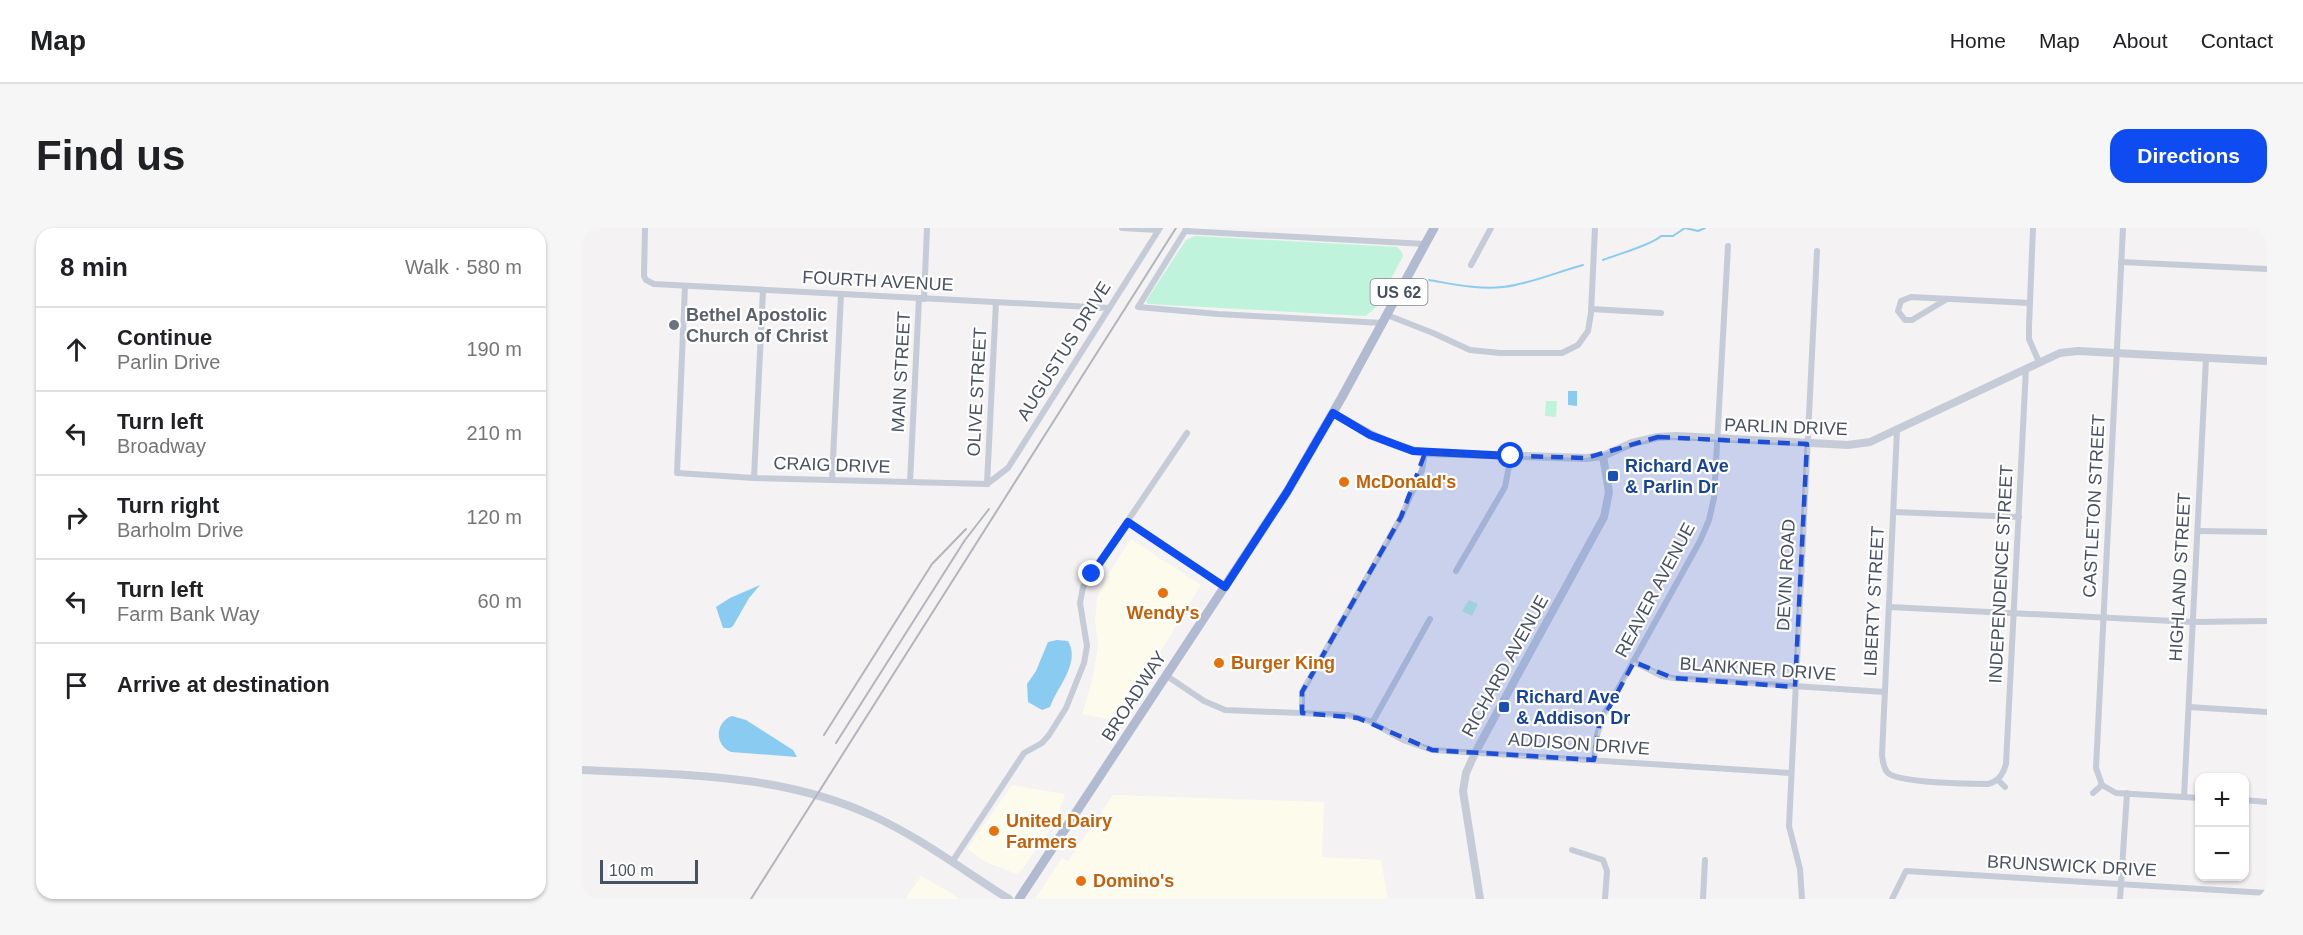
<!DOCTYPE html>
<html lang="en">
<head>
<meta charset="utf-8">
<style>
  body { margin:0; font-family:Helvetica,sans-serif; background:#f6f6f6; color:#202124 }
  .controls { position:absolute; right:18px; bottom:18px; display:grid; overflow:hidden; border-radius:12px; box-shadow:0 2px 4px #0004 }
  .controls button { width:54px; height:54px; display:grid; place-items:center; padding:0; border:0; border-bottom:2px solid #e0e0e0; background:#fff; color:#202124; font:30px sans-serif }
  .scale { position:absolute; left:18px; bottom:15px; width:98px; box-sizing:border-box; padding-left:6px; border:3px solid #485161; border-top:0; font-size:16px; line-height:21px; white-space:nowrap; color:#485161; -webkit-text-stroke:4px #fff; paint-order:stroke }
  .stop { position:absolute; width:18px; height:18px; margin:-14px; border:4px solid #0e4cf1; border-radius:50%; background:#fff }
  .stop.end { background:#0e4cf1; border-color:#fff; box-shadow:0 2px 6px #0008 }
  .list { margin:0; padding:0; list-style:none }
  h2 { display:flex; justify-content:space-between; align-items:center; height:78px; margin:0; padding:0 24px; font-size:26px }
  h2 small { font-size:20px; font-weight:400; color:#757577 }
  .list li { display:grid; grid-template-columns:39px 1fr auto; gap:18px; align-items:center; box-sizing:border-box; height:84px; padding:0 24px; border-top:2px solid #e0e0e0 }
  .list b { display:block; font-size:22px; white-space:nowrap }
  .list p { margin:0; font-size:20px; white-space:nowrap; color:#757577 }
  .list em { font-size:20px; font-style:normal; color:#757577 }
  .icon { flex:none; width:33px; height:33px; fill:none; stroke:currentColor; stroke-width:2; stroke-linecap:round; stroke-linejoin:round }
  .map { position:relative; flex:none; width:1685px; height:671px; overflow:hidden; border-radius:18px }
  header { display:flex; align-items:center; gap:36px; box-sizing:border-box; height:84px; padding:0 30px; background:#fff; border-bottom:2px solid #e0e0e0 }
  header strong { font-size:28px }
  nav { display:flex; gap:33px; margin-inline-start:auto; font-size:21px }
  .intro { display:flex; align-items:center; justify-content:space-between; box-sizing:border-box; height:144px; padding:0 36px }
  h1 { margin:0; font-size:42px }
  .button { padding:15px 27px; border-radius:18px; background:#0e4cf1; color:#fff; font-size:21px; font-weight:700 }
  main { display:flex; gap:36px; padding:0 36px }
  aside { flex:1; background:#fff; border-radius:18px; box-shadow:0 2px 4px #0004 }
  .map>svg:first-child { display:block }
</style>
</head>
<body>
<header>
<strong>Map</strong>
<nav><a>Home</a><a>Map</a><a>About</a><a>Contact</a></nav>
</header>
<div class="intro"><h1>Find us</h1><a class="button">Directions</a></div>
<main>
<aside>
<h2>8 min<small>Walk · 580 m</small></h2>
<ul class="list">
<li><svg class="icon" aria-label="ahead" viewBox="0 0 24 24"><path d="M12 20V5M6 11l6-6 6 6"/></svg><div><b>Continue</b><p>Parlin Drive</p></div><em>190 m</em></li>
<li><svg class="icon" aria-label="left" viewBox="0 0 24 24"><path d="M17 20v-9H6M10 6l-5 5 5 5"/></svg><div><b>Turn left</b><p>Broadway</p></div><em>210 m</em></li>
<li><svg class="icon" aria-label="right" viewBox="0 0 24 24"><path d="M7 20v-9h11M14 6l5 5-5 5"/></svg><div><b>Turn right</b><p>Barholm Drive</p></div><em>120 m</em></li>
<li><svg class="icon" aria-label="left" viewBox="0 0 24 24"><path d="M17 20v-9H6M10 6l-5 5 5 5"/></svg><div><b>Turn left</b><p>Farm Bank Way</p></div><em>60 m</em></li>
<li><svg class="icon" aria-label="arrive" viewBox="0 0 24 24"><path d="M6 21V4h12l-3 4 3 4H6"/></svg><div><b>Arrive at destination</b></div></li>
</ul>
</aside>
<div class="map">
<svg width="1685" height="671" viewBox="0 0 1685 671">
  <rect width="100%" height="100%" fill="#f4f2f2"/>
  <!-- commercial -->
  <g fill="#fdfbec">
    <path d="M549,311L619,357L582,418L558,453L540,494L500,486L511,449L516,417L513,392L515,370L527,345Z"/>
    <path d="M430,557L483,566L474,593L439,643L434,646L404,634L385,621Z"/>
    <path d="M531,567L742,574L740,629L799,632L806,671H453L480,630L486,633Z"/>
    <path d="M339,648L366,663L378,671H323Z"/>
  </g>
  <!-- green -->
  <g fill="#bff3dc">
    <path d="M613,8L815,19L820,24L821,28L794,79L784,88L566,76L564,73L600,18L604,12Z"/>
    <path d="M964,173H975L974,189L963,188Z"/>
    <path d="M887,372L896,376L890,388L880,383Z"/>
  </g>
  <!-- water -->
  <g fill="#8acbf2">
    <path d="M986,163H995V178L986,177Z"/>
    <path d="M178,357L167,370L151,398L148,400H141L134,379L148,370Z"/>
    <path d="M475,412L486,413C499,435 475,459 468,479L460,482L446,474L445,456L454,443L466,414Z"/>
    <path d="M150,488L164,492L211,522L215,529L149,524C132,517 133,494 150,488Z"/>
  </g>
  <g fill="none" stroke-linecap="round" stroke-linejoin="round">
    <!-- stream -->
    <g stroke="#8acbf2" stroke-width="2">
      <path d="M1021,32C1036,26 1070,17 1079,8H1091L1103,0L1116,3L1123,0"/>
      <path d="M847,52C871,56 896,62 921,59C948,56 975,44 1001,37"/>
    </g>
    <!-- minor -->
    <g stroke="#c5cbd7" stroke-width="6">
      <path d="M63,0L62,48L64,52L72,56L527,80"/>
      <path d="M540,0L576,2"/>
      <path d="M605,0L556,79L636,86L800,95"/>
      <path d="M1451,0L1447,98V111L1457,134"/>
      <path d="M1541,0L1514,540L1520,557L1534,565L1618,570"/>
      <path d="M603,3L843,16"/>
      <path d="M1539,34L1685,41"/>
      <path d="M889,37L909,0"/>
      <path d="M103,58L95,245L172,250L405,256"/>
      <path d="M342,71L345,0"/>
      <path d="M1365,71L1330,92H1323L1316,83L1319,73L1329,69L1448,75"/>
      <path d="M1009,81L1079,85"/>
      <path d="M805,87L851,105L888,122L918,125H980L996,117L1006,103L1009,85L1013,0"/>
      <path d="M1315,202L1300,527C1301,533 1301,540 1306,545C1318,555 1388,556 1406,556C1417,553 1421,546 1424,536L1444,140"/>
      <path d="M172,250L181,62"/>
      <path d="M250,252L259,66"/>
      <path d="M328,254L337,70"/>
      <path d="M405,256L426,240L578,0"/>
      <path d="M405,256L414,74"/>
      <path d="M1312,284L1437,289"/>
      <path d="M546,294L643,359"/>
      <path d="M1616,303L1685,304"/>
      <path d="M874,343L923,259L929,228"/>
      <path d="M1307,379L1611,394L1685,393"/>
      <path d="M1052,434L1080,448L1091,450L1303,464"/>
      <path d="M585,448L622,473L643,482L765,487L787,493L821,512L850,522L1209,545"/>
      <path d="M1607,479L1685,484"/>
      <path d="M720,485V464L819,289L840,242L843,225"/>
      <path d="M790,495L848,391"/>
      <path d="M1012,532L1015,507L1021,488L1118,313L1127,292L1132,270L1146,18"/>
      <path d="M1416,552L1423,559"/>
      <path d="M1511,565L1520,557"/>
      <path d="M1602,569L1624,131"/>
      <path d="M1662,572L1685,574"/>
      <path d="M990,622L1021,632L1025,643L1023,671"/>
      <path d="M370,634L442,525L460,515L467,507L484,480L502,435L505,418L498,375L501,359L605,205"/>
      <path d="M1121,671L1123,632"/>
      <path d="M1220,671L1218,641L1207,598L1235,23"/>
      <path d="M1310,671L1324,643L1685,665"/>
      <path d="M1538,671L1545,565"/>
    </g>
    <!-- tertiary -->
    <g stroke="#c5cbd7" stroke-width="8">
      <path d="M751,185C780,202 809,219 843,225L1004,230L1021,228L1050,215L1076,209L1095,208L1266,217L1288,214L1478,125L1496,123L1685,133"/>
      <path d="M0,542C99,547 199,545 291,588C339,610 382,643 427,671"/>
      <path d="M898,671L881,563L884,545L893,525L1022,289L1027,264L1021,228"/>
    </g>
    <!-- primary -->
    <path stroke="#b0bbd2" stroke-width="9" d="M437,671L705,264L760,169L852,0"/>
    <!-- rail -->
    <g stroke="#b3b5bc" stroke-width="2">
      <path d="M242,507L350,336L384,301"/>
      <path d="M254,515L383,312L407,281"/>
      <path d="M169,671L594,0"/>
    </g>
  </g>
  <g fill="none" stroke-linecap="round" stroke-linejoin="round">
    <!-- route -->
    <path stroke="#0e4cf1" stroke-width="8" d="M510,346L546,294L643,359L705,264L751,185L788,207L831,223L929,228"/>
  </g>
  <!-- marked area -->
  <path fill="#1d4ed8" fill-opacity="0.2" stroke="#1d4ed8" stroke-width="4.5" stroke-dasharray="12 8" stroke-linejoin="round" d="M1076,209L1225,216L1213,459L1091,450L1052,434L1017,498L1012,532L850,522L776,490L720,485V464L819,289L843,225L1004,230Z"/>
  <!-- markers -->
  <circle fill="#6b7280" stroke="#fff" stroke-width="2" cx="92" cy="97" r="6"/>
  <g fill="#1a4fb4" stroke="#fff" stroke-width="2">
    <rect x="1025" y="242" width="12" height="12" rx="3"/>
    <rect x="916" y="473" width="12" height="12" rx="3"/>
  </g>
  <g fill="#e8710a" stroke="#fff" stroke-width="2">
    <circle cx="762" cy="254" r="6"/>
    <circle cx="581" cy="365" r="6"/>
    <circle cx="637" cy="435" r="6"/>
    <circle cx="412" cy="603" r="6"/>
    <circle cx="499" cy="653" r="6"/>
  </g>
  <g text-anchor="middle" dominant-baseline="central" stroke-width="4.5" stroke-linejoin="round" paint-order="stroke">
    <!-- shield labels -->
    <rect fill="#fff" stroke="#7f8590" stroke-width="1.5" x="788.5" y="51" width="57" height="26" rx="4.5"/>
    <g font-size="16" font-weight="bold" fill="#485161">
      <text x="817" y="64">US 62</text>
    </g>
    <!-- street labels -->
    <g font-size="18" fill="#485161" stroke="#fff">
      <text transform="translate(296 53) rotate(3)">FOURTH AVENUE</text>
      <text transform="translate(482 123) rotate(-58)">AUGUSTUS DRIVE</text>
      <text transform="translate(319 144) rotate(-87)">MAIN STREET</text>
      <text transform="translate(395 164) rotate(-87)">OLIVE STREET</text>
      <text transform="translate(1204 199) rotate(2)">PARLIN DRIVE</text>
      <text transform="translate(250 237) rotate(2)">CRAIG DRIVE</text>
      <text transform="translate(1512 278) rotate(-87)">CASTLETON STREET</text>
      <text transform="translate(1419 346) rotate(-87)">INDEPENDENCE STREET</text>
      <text transform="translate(1204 347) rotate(-87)">DEVIN ROAD</text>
      <text transform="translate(1598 349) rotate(-87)">HIGHLAND STREET</text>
      <text transform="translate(1073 362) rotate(-62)">REAVER AVENUE</text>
      <text transform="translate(1292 373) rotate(-87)">LIBERTY STREET</text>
      <text transform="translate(923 438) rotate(-61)">RICHARD AVENUE</text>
      <text transform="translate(1176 441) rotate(4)">BLANKNER DRIVE</text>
      <text transform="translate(552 468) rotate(-57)">BROADWAY</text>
      <text transform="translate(997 516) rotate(4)">ADDISON DRIVE</text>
      <text transform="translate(1490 638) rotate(3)">BRUNSWICK DRIVE</text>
    </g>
    <!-- worship labels -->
    <g font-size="18" font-weight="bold" fill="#5b616d" stroke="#fff" text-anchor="start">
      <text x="104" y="87">Bethel Apostolic<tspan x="104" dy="21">Church of Christ</tspan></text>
    </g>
    <!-- transit labels -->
    <g font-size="18" font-weight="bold" fill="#164399" stroke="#fff" text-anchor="start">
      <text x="1043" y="238">Richard Ave<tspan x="1043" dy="21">&amp; Parlin Dr</tspan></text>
      <text x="934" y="469">Richard Ave<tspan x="934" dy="21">&amp; Addison Dr</tspan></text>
    </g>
    <!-- food labels -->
    <g font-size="18" font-weight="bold" fill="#c56008" stroke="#fff" text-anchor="start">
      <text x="774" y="254">McDonald's</text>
      <text x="581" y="385" text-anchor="middle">Wendy's</text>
      <text x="649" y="435">Burger King</text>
      <text x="424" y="593">United Dairy<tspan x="424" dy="21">Farmers</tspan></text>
      <text x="511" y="653">Domino's</text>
    </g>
  </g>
</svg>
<div class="controls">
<button>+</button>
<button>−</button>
</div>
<div class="scale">100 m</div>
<div class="stop" style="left:929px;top:228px"></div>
<div class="stop end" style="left:510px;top:346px"></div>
</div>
</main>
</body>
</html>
